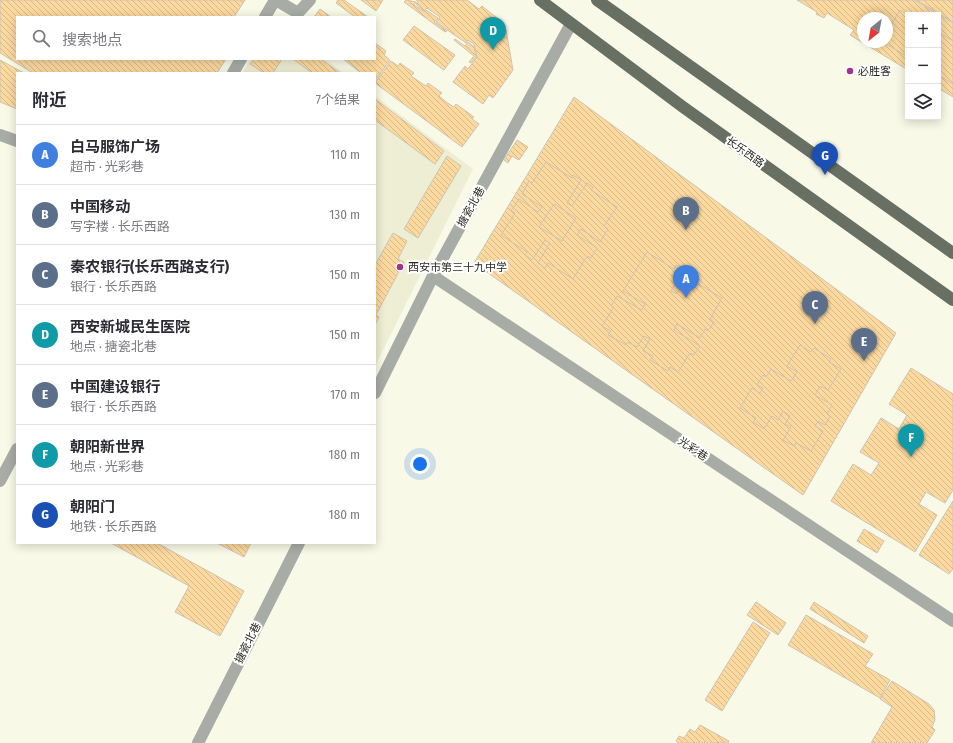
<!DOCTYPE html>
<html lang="zh">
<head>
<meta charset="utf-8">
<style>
  body { margin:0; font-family:"Fira Sans Condensed","Noto Sans SC",sans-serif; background:#f2f2f3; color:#2b2b33 }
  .controls { position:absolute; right:12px; top:12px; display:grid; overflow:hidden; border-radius:0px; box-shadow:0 2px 10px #0003 }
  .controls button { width:36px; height:36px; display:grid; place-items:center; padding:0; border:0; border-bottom:1px solid #e1e1e2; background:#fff; color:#2b2b33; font:20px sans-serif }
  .compass { position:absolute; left:857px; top:12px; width:36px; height:36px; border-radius:50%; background:#fff; box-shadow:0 2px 10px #0003; rotate:211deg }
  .you { position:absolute; left:420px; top:464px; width:14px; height:14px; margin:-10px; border:3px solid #fff; border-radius:50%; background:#1a73e8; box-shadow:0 0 0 6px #1a73e833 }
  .badge { display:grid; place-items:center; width:26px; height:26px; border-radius:50%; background:#b45309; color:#fff; font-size:13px; font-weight:700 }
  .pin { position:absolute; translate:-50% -33px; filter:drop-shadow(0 1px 2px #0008) }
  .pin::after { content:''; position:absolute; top:21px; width:14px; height:12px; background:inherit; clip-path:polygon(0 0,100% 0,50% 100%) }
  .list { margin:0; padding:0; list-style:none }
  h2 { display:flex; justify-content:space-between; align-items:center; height:52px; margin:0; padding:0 16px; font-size:17px }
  h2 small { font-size:13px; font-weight:400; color:#7c7c81 }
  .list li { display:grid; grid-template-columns:26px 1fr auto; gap:12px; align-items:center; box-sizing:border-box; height:60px; padding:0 16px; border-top:1px solid #e1e1e2 }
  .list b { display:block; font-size:15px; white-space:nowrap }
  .list p { margin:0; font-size:13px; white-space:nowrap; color:#7c7c81 }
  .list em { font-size:13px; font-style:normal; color:#7c7c81 }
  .icon { flex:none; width:22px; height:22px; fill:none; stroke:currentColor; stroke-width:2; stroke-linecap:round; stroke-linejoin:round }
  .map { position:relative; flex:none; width:953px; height:743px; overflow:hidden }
  .search { position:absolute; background:#fff; box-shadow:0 2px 10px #0003; left:16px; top:16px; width:360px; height:44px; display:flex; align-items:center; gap:10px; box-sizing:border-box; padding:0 14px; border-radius:0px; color:#7c7c81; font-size:15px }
  .panel { position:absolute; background:#fff; box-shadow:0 2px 10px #0003; left:16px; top:72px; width:360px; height:472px; border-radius:0px }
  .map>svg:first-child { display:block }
</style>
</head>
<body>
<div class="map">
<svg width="953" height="743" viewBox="0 0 953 743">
  <defs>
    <pattern id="building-back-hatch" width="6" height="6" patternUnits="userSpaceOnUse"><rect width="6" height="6" fill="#fcd99f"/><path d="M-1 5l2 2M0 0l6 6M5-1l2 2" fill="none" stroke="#d8ba89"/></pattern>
  </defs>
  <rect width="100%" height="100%" fill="#f9f9e7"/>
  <!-- built -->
  <g fill="#eeeed4">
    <path d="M250,59H325L344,73H243Z"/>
    <path d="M375,96L473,169L375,366Z"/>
  </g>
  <!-- building -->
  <g fill="url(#building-back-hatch)" stroke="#cdc4b4" fill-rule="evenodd">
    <path d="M0,0H245L234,17H17V59H226L217,73H33L0,53Z"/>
    <path d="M338,0H344L368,17H355L336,3Z"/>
    <path d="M361,0H383L376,11Z"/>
    <path d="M406,0L416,2L414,5L425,12L426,10L438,18L434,22L447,31L445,32L404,2Z"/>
    <path d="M416,0H467L479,9L482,6L497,18L495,21L506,30L513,70L493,98L489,95L483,104L453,82L465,66L468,69L477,57L474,44L468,40L466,43L436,22L440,17L427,8L424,11L416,4L418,1Z"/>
    <path d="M797,0H914L953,23V97L938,88V15H908V70L850,35L854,30L827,13L824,18L816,14L817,12ZM863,18H887V42H863Z"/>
    <path d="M916,0H953V22Z"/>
    <path d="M320,9L331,17H314Z"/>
    <path d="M900,10L909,15L908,57L883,42H887V32Z"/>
    <path d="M414,26L455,55L444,70L403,40Z"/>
    <path d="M938,32L953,41V84L938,75Z"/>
    <path d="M455,39L465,46L468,42L474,47L476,57L471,63L469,62L474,56L454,40Z"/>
    <path d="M375,43L386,51L384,55L390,60L375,81V73H361L343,59H375Z"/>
    <path d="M254,59H282L273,73H264L250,64Z"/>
    <path d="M293,59H321L340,73H312Z"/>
    <path d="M0,60L24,73H17V109L0,102Z"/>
    <path d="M391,61L398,66L400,63L414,73L411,76L426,86L428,83L442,93L439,96L449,104L454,107L456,104L474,117L472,119L479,124L462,147L375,83Z"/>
    <path d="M574,97L896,333L803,495L474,263Z"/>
    <path d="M375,99L444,151L435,164L375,120Z"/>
    <path d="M517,140L528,147L519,160L512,156L508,163L504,160Z"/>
    <path d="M447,156L461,166L418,238L404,229Z"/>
    <path d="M546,162L572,178L573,175L581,180L567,203L572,206L587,183L593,187L591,190L617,207L604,226L608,229L600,242L581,229L577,235L597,248L591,258L587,256L573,279L548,263L545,268L538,263L550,243L545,240L532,260L525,255L527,252L501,235L515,213L511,211L519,199L538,212L542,207L522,194L529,181L532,183Z"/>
    <path d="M554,204L576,218L562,241L539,227Z"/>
    <path d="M393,233L407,241L398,259L404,262L376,315L379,317L375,325V265Z"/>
    <path d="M647,252L674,269L676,265L683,270L671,291L677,294L689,274L697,278L695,282L722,298L710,319L714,322L708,331L705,329L700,338L677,324L674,330L700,346L694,355L690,353L678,372L670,367L668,371L650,360L653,356L643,351L650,339L644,336L637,347L628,342L626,345L608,335L611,331L602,326L614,307L611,306L617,296L642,310L645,304L623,291Z"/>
    <path d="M800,345L811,352L814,348L831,359L829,362L841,369L828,390L820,386L815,395L832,405L827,414L830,416L825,425L818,421L815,426L823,431L811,451L796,443L794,446L783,440L791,427L785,424L790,416L783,411L778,420L772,416L764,429L753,422L756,418L740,408L752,388L760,393L763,388L757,385L763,375L766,377L771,369L791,381L797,372L787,366Z"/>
    <path d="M911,368L953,394V490L945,503L926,492L919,504L937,515L915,552L831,501L853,464L871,475L879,463L860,452L881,418L899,429L907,415L889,404Z"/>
    <path d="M953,501V569L949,574L919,555Z"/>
    <path d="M864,529L884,541L877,553L857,541Z"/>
    <path d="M111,543H157L244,591L220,636L175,612L189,586Z"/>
    <path d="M217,543H251L244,557Z"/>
    <path d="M756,602L786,623L778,635L747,615Z"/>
    <path d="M814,602L868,636L864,643L810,609Z"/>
    <path d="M806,615L873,654L865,666L890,680L880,698L788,645Z"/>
    <path d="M753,622L770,633L722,711L705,700Z"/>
    <path d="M892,681L929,704L934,710L935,720L932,727L935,730L927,743H871L892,707L880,699Z"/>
    <path d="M700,725L729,741L728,743H679L676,741L679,736L684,738L690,729L695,732Z"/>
  </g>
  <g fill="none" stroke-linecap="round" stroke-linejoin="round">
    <!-- minor -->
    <g stroke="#a8aca6" stroke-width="12">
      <path d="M276,0L298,13L310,0"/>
      <path d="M265,17L275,0"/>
      <path d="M233,73L241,59"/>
      <path d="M0,135L17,141"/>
      <path d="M433,276L953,621"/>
      <path d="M375,393L433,276L571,24"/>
      <path d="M0,481L17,449"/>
      <path d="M198,743L299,543"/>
    </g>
    <!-- major -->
    <g stroke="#686f63" stroke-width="12">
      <path d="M540,0L683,107L953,300"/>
      <path d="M597,0L953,253"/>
    </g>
  </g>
  <!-- markers -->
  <g fill="#a2328f" stroke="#fff" stroke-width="1.5">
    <circle cx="850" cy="71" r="4"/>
    <circle cx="400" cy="267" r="4"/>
  </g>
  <g text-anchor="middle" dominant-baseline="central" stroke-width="4" stroke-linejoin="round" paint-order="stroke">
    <!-- poi labels -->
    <g font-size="11" fill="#2a2a23" stroke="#fff" text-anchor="start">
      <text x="858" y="71">必胜客</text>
      <text x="408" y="267">西安市第三十九中学</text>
    </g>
    <!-- street labels -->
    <g font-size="11" fill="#2a2a23" stroke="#fff">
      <text transform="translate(745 152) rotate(36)">长乐西路</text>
      <text transform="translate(471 207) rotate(-61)">搪瓷北巷</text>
      <text transform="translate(693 449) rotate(34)">光彩巷</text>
      <text transform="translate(248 643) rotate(-63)">搪瓷北巷</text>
    </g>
  </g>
</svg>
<div class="controls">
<button>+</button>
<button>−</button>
<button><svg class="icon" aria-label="layers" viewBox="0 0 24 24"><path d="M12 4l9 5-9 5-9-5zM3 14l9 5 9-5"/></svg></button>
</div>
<svg class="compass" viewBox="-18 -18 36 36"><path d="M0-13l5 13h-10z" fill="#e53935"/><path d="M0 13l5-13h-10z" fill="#7c7c81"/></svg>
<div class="you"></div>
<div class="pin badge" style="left:686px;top:298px;background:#3f7fe0">A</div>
<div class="pin badge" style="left:686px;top:230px;background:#5c6f8a">B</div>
<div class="pin badge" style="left:815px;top:324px;background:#5c6f8a">C</div>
<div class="pin badge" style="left:493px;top:50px;background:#0f9aa8">D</div>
<div class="pin badge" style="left:864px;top:361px;background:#5c6f8a">E</div>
<div class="pin badge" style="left:911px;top:457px;background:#0f9aa8">F</div>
<div class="pin badge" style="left:825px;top:175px;background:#1a4fb4">G</div>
<div class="search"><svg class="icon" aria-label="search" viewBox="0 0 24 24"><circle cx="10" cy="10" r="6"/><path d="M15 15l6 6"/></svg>搜索地点</div>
<section class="panel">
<h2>附近<small>7个结果</small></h2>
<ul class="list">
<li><span class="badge" style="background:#3f7fe0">A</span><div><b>白马服饰广场</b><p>超市 · 光彩巷</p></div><em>110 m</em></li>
<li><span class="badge" style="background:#5c6f8a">B</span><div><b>中国移动</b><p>写字楼 · 长乐西路</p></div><em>130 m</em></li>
<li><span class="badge" style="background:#5c6f8a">C</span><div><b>秦农银行(长乐西路支行)</b><p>银行 · 长乐西路</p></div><em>150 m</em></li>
<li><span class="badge" style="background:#0f9aa8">D</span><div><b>西安新城民生医院</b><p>地点 · 搪瓷北巷</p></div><em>150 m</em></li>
<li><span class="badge" style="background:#5c6f8a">E</span><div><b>中国建设银行</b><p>银行 · 长乐西路</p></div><em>170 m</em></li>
<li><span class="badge" style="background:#0f9aa8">F</span><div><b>朝阳新世界</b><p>地点 · 光彩巷</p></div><em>180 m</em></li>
<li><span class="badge" style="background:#1a4fb4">G</span><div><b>朝阳门</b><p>地铁 · 长乐西路</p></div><em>180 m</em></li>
</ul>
</section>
</div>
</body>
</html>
